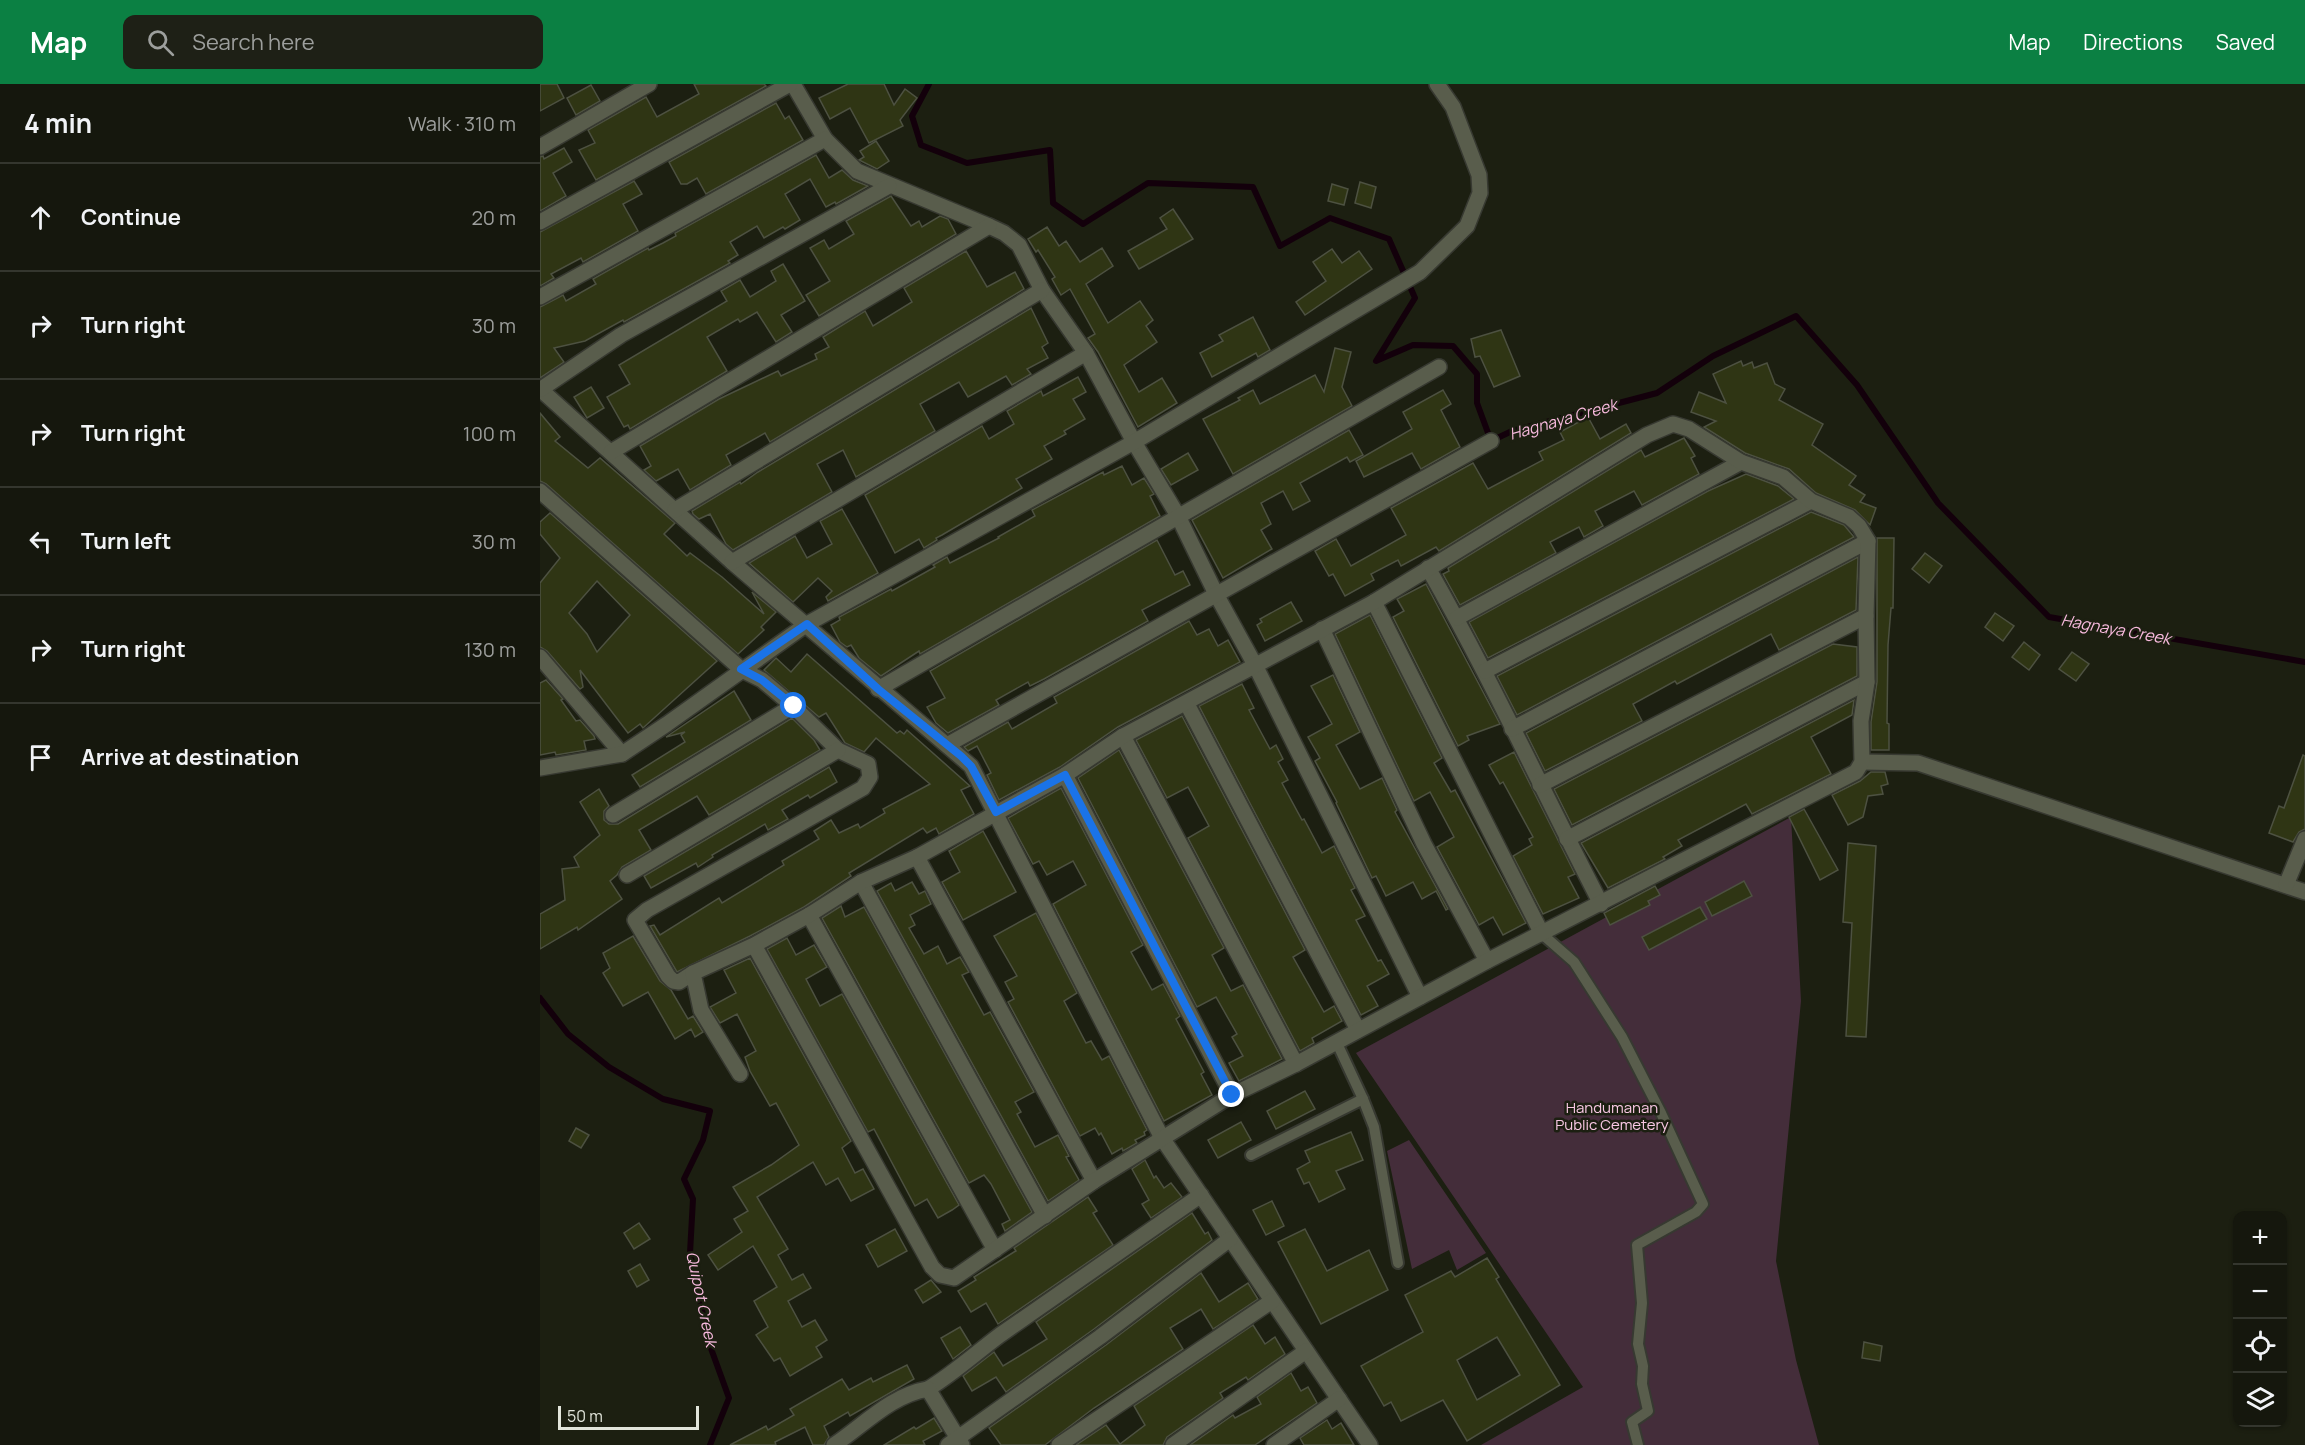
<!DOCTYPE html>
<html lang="en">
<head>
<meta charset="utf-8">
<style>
  body { margin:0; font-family:Manrope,sans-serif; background:#1e2016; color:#f1f3f6 }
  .controls { position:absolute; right:18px; bottom:18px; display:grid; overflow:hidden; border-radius:12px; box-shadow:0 2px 4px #0004 }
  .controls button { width:54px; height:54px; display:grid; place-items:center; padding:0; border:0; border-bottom:2px solid #34362e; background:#15170d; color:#f1f3f6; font:30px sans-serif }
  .scale { position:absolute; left:18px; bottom:15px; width:141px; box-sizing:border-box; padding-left:6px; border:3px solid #e2e5db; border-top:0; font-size:16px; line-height:21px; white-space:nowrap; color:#e2e5db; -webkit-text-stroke:4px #1c1f11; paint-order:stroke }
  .stop { position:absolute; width:18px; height:18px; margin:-14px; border:4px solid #1a73e8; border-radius:50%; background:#fff }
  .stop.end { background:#1a73e8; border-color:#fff; box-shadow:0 2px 6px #0008 }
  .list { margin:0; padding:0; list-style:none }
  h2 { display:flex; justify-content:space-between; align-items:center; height:78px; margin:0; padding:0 24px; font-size:26px }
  h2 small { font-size:20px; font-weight:400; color:#9d9f9d }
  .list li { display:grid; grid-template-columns:39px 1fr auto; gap:18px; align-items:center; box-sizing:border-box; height:108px; padding:0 24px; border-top:2px solid #34362e }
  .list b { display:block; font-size:22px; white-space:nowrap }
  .list em { font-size:20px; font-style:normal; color:#9d9f9d }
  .icon { flex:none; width:33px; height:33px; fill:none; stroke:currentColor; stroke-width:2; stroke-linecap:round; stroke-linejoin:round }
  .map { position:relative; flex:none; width:1765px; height:1361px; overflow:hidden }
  header { display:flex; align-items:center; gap:36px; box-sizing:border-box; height:84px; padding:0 30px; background:#0b8043; color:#fff }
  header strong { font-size:28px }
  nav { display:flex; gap:33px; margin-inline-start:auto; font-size:21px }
  .search { width:420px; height:54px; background:#1e2016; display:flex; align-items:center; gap:15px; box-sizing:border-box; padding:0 21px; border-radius:12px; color:#9d9f9d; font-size:22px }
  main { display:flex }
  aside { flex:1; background:#15170d }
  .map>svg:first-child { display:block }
</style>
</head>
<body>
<header>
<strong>Map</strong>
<div class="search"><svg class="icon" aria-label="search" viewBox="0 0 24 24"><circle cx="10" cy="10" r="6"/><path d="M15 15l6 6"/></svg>Search here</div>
<nav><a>Map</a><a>Directions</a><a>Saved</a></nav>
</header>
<main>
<aside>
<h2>4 min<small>Walk · 310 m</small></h2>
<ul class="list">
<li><svg class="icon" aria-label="ahead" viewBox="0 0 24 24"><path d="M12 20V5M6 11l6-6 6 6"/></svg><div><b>Continue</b></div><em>20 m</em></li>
<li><svg class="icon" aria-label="right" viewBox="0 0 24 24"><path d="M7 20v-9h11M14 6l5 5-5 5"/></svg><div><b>Turn right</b></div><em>30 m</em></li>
<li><svg class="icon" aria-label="right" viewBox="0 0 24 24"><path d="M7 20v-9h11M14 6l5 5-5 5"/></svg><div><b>Turn right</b></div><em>100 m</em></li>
<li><svg class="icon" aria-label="left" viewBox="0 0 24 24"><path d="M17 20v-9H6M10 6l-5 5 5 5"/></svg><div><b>Turn left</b></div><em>30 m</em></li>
<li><svg class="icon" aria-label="right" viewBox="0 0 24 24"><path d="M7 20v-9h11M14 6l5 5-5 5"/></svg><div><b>Turn right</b></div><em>130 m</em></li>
<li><svg class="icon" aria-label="arrive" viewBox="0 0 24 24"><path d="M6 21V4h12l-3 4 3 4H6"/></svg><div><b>Arrive at destination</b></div></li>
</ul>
</aside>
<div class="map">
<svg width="1765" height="1361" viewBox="0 0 1765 1361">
  <rect width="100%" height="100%" fill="#1c1f11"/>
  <!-- green -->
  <g fill="#442d3a">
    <path d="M1251,733L1261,917L1236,1177L1256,1276L1279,1361H941L1043,1303L816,969Z"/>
    <path d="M869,1056L946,1169L917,1186L909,1166L872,1185L847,1067Z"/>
  </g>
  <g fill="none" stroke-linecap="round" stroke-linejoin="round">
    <!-- stream -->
    <g stroke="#13000b" stroke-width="6">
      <path d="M389,0L372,32L381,61L427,79L510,66L513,119L543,140L608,99L713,103L740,162L790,134L849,155L875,214L836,277L873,261L913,262L937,290V319L951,357L972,347L1117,309L1173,272L1256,232L1317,301L1398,419L1509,533L1765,578"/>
      <path d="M0,914L28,950L69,983L123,1015L170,1027L163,1056L144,1095L153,1115L150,1169L169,1259L189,1314L170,1361"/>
    </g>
  </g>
  <!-- building -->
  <g fill="#2f3514" stroke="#4d5141" stroke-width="1.5" fill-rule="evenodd">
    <path d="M0,0H17L24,14L0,27Z"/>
    <path d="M154,0H224L226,2L56,96L39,66L55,59L48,46L106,13L117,33L159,10Z"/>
    <path d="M308,0H344L354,21L365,5L377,14L360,36L363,42L329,59L310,24L290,35L279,14Z"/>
    <path d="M51,1L60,17L36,31L27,14Z"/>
    <path d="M236,19L245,35L249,32L263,56L166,110L157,94L147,100H141L129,78Z"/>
    <path d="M336,57L349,77L337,85L319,76L324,73L320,67Z"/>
    <path d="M24,64L32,78L13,89L26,112L0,127V73L3,72L4,75Z"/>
    <path d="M276,71L289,94L302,86L313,96L328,102L296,120L295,118L286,123L270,95L245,110L260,136L245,145L243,143L224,154L217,142L190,158L198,171L188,177L190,179L84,238L83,236L45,257L14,264L24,278L0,294V223L23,211L26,217L56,200L53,195L108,164L109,166L123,159L136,152L135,149Z"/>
    <path d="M94,97L102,110L83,120L98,147L43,178L41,174L11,190L14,194L0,202V148Z"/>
    <path d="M820,98L836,103L831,124L815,119Z"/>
    <path d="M792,100L808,105L804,121L788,117Z"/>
    <path d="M351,112L371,142L379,137L382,143L400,132L408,135L416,150L279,232L266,211L290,197L270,164L284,156L289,165L314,150L306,137Z"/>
    <path d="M633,125L653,155L599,185L588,167L627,145L620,134Z"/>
    <path d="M507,143L519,162L526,157L540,178L562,164L573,182L546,200L568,239L600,217L613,236L606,242L617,258L584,281L599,308L622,294L637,319L598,343L558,268L548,254L555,250L530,205L521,211L512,195L515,193L498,166L496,168L488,155Z"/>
    <path d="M792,165L802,179L819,167L832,185L765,231L756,218L786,197L773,178Z"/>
    <path d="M426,167L447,203L475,188L484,205L230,358L225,349L186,371L191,381L150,406L138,385L116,397L104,386L111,382L100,362L179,315L238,287L241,292L277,275L275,270L289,263L283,253L325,227L333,242L372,218L364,204Z"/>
    <path d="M243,180L265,217L241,231L252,248L236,258L217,228L200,238L198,235L167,253L187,287L90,345L88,341L84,343L67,313L90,300L79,281L187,217L181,207L200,196L210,213L236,197L231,187Z"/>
    <path d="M491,224L508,259L502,263L508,274L487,285L491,290L472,301L466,292L428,313L419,298L380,320L395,347L316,393L303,366L277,380L292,408L193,466L186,460L170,430L159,435L153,430L152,427L200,398L201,400L218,388Z"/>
    <path d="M713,233L730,266L718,273L716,269L672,293L660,269L683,257L679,251Z"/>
    <path d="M961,246L980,292L954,303L940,272L935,273L931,255Z"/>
    <path d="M795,264L811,268L802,303L812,322L693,390L663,335L700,316L698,314L713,306L720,320L775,291L784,308Z"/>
    <path d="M1201,277L1203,282L1212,278L1214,284L1227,279L1235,300L1245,305L1239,316L1283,340L1272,361L1316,392L1309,401L1325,411L1320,418L1336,424L1330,441L1315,426L1276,409L1249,385L1205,369L1164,343L1176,337L1151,328L1159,308L1186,319L1173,290Z"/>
    <path d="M538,293L546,308L533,315L545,335L524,347L526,350L504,362L512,375L476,395L482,404L402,451L396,454L397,456L384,464L379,455L355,469L325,411L442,342L449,355L474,340L467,327L501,307L503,312Z"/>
    <path d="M51,303L64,324L47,334L34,313Z"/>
    <path d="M903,306L911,320L901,326L920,363L881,385L872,369L824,393L816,377L872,345L863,328Z"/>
    <path d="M0,329L20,353L15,357L48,384L60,374L135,439L124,450L147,472L150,469L182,493L224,530L212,508L236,528L221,543L224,546L198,570L6,400L0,397Z"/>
    <path d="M1048,333L1060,355L1086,340L1091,349L899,467L896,463L861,482L858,476L831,490L834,496L805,512L793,490L789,492L775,467L796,455L811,482L866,451L851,424L933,379L948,405L1003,376L999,368L1024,356L1020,348Z"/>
    <path d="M809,346L823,371L810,378L807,373L760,399L770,417L753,426L743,407L721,419L731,440L721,446L732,465L683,494L652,436Z"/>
    <path d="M1144,354L1155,372L1151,374L1159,390L1102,421L1094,407L1055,427L1063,442L1044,453L1039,443L1010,458L1016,469L920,521L903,490L909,487L908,484L1101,366L1105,373Z"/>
    <path d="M648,369L658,386L631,401L621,385Z"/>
    <path d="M582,382L592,401L604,394L614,410L610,412L620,432L380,570L379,567L341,592L319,574L311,561L307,563L300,558L291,541L300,536L299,533L351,505L352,507L395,483L393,481L407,473L410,479L459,454L458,453L495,432L492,426L563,388L564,391Z"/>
    <path d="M1206,390L1238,402L1254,415L948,574L929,538L1168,407Z"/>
    <path d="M302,425L338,489L288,517L286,513L292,507L278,494L253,518L209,479L255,452L267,474L292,460L280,437Z"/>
    <path d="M1271,428L1304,441L1314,453L977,631L957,592Z"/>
    <path d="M10,429L177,577L103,644L100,640L88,649L40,586L43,603L40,605L7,567L0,563V499L20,474L0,450V438ZM57,497L90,531L57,568L47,550L29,529Z"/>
    <path d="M1337,454H1354L1353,524H1351L1348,561L1347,639L1349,640V666H1331V638L1337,598Z"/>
    <path d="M617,456L635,491L643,487L650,501L602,526L608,537L504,595L490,602L488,598L456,616L459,621L408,649L396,639L387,623L405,614L390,587Z"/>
    <path d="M1385,469L1402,482L1389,499L1372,485Z"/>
    <path d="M1318,473L1316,526L1239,566L1231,550L1137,600L1135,597L1093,620L1102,637L1005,687L986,649Z"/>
    <path d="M886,500L960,640L927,652L929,656L918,662L853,533L864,527L857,515Z"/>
    <path d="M751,518L762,537L725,557L717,541L722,538L720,535Z"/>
    <path d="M1455,529L1474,542L1463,557L1445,543Z"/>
    <path d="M830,531L902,674L894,679L911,708L915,706L986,839L963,851L953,833L939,841L897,763L914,753L890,708L874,717L795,550Z"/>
    <path d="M649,537L657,551L669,545L678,562L688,556L700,578L578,643L520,683L459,716L447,691L451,689L437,662L428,667L424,663L468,638L472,645L517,619L514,613Z"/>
    <path d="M1484,558L1500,571L1489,586L1472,573Z"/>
    <path d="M1293,560L1317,563V592L1032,741L1014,705Z"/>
    <path d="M1532,568L1549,580L1536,597L1519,585Z"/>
    <path d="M267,570L357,649L360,647L364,650L367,646L430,702L421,706L434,730L399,750L396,744L387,749L383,744L309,789L311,792L264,823L210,852L137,888L110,842L114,841L120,851L179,814L182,819L244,781L242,777L279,755L274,747L291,736L299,749L318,740L320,744L345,729L343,725L390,700L336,654L324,668L305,659L286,629L279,633L224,586L236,574L251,588Z"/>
    <path d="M793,591L820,648L796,661L820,705L842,694L857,726L855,728L908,825L906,826L896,807L882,815L873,798L846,812L836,792L832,794L796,719L797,718L775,677L780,674L768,653L792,640L771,602Z"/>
    <path d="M6,596L23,615L21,616L36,637L40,636L54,652L55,655L44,657L46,666L16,671L15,668L0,671V599Z"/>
    <path d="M702,600L714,624L709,626L730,665L736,661L743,675L738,678L748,696L742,699L762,736L764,735L782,769L794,762L815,804L811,806L825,832L816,836L838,877L841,876L849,890L827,902L838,922L821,931L659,622Z"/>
    <path d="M194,607L211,636L100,703L92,691L145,658L141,651L145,648L126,653Z"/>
    <path d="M1314,616L1312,631L1271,653L1291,690L1212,730L1206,720L1138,756L1142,762L1123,773L1125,775L1068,804L1041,759Z"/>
    <path d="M642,632L765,866L753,873L784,928L794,922L802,937L772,954L774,959L760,967L648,754L669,742L648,703L627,714L596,656Z"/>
    <path d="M252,634L274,656L280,666L169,731L157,712L99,746L111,766L82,783L77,791L70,797L82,815L38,846L37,843L0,865V830L25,816L22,785L39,783L34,773L60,751L40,718L59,705L69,722L64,727V736L69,740H78Z"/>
    <path d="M579,666L684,864L672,871L691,907L703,901L742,975L699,997L689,979L703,972L692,953L697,950L676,913L657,923L538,694Z"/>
    <path d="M974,668L1035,790L1028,793L1039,814L1003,830L973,772L992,761L989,755L993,753L963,698L960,700L949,681Z"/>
    <path d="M1763,671L1765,672V745L1759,748L1753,758L1729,749L1739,722L1744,724Z"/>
    <path d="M289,683L297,698L270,714L268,711L242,726L248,735L228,746L225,740L172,771L173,773L158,783L156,779L111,804L104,792Z"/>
    <path d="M1331,688H1345L1348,700L1341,702L1343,710L1328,712L1323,733L1308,741L1292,711L1320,697Z"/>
    <path d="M521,704L603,861L591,868L612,906L623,900L640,932L636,935L664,988L661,990L672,1011L624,1037L513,820L546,801L533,777L507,791L499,777L493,780L468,734Z"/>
    <path d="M1264,725L1298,786L1280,796L1249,733Z"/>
    <path d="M443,747L476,808L423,836L402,798L420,788L409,767Z"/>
    <path d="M1308,759L1336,762L1326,953L1306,952L1312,839L1303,838Z"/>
    <path d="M1204,797L1212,812L1172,832L1165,818Z"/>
    <path d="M372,798L379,810L385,807L391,820L370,831L375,841L369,844L384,870L398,862L407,880L420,873L429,888L422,891L444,931L450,928L494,1008L475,1018L481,1028L477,1030L495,1063L518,1051L529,1072L526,1073L539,1096L508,1117L337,807L351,799L355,807Z"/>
    <path d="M1115,802L1120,811L1108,817L1110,821L1070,841L1064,829Z"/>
    <path d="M301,822L305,833L324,823L492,1128L465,1147L462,1140L470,1136L451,1100L444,1091L429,1099L282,834Z"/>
    <path d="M1160,823L1167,835L1109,866L1102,853Z"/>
    <path d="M496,829L537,909L524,917L546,959L551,957L562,976L569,972L607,1046L604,1048L605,1051L595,1056L597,1059L583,1067L582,1064L572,1070L561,1049L559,1051L555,1044L540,1052L468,918L474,915L465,898L477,892L454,852Z"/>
    <path d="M93,852L120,897L131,906L148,935L153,932L163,948L155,953L151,945L135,955L108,908L83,922L63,889L70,884L63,869Z"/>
    <path d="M247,854L256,871L274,861L287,883L266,895L280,922L302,910L419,1121L412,1126L398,1134L387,1115L375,1122L334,1045L328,1048L227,865Z"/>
    <path d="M210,874L311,1057L302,1064L315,1089L323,1085L334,1105L311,1117L298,1094L286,1101L273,1078L217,1113L248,1165L238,1171L252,1196L263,1190L271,1204L248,1217L262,1243L275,1236L287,1256L276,1263L282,1273L250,1292L240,1274L234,1277L216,1251L228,1243L214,1217L237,1203L213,1162L178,1186L168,1171L202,1148L194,1135L208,1127L193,1103L231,1081L259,1061L236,1019L230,1022L210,987L205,973L216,967L197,930L180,939L170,923L196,909L184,886Z"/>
    <path d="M765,1007L775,1025L736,1045L727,1027Z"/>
    <path d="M701,1038L711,1056L678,1074L668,1056Z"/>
    <path d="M36,1044L49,1051L41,1064L29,1057Z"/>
    <path d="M811,1048L823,1076L796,1087L805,1105L779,1118L769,1098L764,1100L757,1085L770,1078L765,1067Z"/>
    <path d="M605,1076L614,1094L616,1092L624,1104L631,1099L642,1113L611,1134L602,1120L609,1116L592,1085Z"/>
    <path d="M548,1113L557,1127L553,1129L573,1161L458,1240L446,1219L431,1228L418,1207L436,1196L434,1193L474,1168L476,1167L474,1164Z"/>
    <path d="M732,1117L744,1142L726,1151L713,1126Z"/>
    <path d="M652,1129L665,1150L668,1148L672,1156L554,1245L466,1308L456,1293L432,1307L423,1292L454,1268L463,1282L507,1255L496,1238Z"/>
    <path d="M99,1139L110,1155L94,1165L84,1149Z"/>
    <path d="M355,1145L367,1167L338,1183L326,1161Z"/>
    <path d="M765,1145L787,1187L829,1166L848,1206L781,1240L738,1158Z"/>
    <path d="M947,1174L959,1193L956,1195L1020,1301L927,1357L903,1316L861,1337L851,1318L844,1322L821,1282L883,1248L865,1211L911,1187L915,1193ZM957,1253L980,1291L937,1316L917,1276Z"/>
    <path d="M100,1180L109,1196L97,1203L88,1187Z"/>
    <path d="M661,1189L679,1218L708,1199L718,1215L673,1245L661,1225L630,1244L643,1265L554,1324L505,1361H461L449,1344L566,1261Z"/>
    <path d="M391,1196L401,1208L383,1219L375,1206Z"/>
    <path d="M713,1241L725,1260L735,1253L745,1270L708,1296L706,1293L680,1309L683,1314L627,1353L623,1361H536L566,1341L580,1360L605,1341L594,1322Z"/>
    <path d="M420,1243L431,1261L413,1275L401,1254Z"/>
    <path d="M1324,1258L1342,1262L1340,1277L1322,1274Z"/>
    <path d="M367,1281L374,1295L310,1332L308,1328L284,1342L289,1353L284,1361H273L265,1343L235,1358L236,1361H190L226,1342L228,1346L254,1331L250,1325L302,1295L309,1306L331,1294L333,1298Z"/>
    <path d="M751,1289L761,1307L768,1303L777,1319L715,1361H650L693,1331L695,1334L721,1320L717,1313Z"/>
    <path d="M394,1334L402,1347L383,1357L385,1361H344L374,1343L376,1345Z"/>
    <path d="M787,1336L792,1345L801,1339L814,1361H764L760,1354Z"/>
  </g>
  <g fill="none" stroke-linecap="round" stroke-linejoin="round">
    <defs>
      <g id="lane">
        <path d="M1002,850L1034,878L1082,953L1121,1029L1163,1120L1156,1128L1097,1161L1102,1219L1098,1260L1103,1282L1102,1300L1108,1327L1092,1338L1098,1361"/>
        <path d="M796,957L823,1015L834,1043L858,1179"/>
        <path d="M711,1071L823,1015"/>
      </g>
      <g id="street">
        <path d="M253,0L285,55L317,87L449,142L464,149L479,161L502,206L546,269L594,358L638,432L676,510L715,581L880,913"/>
        <path d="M0,63L109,0"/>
        <path d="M0,138L250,0"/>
        <path d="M0,213L285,55"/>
        <path d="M0,305L192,478L431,682L622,1054L830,1361"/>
        <path d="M1,305L81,251L349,102"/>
        <path d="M71,368L449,142"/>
        <path d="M0,407L202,586L222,596L253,622L298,666L328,680L330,693L323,704L107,826L95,836L128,892L133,897L139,898L153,889"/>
        <path d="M135,426L502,206"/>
        <path d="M192,478L546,269"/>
        <path d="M888,484C951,594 1003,708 1061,820"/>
        <path d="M834,518L1002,850"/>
        <path d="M917,534L1201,378"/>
        <path d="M782,545L884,760L947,877"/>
        <path d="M0,573L82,670"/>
        <path d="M945,587L1271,417"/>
        <path d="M338,605L899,283"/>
        <path d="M647,620L818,946"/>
        <path d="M972,645L1328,457"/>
        <path d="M583,652L756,980"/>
        <path d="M407,661L951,357"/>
        <path d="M1322,678L1378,679L1765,808"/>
        <path d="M0,684L82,670L127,640L267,540L594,358L880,188L927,142L940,109L939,91L913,23L897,0"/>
        <path d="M525,691L692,1011"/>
        <path d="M1000,701L1326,532"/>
        <path d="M73,731L253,622"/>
        <path d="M1027,755L1327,598"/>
        <path d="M377,773L554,1097"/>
        <path d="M87,791L298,666"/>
        <path d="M321,798L505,1132"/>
        <path d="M1746,801L1765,755"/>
        <path d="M269,831L455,1166"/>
        <path d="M200,990L161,926L153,889L214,861L269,831L321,798L377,773L525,691L583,652L834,518L1107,351L1133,340L1149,345L1201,378L1243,393L1271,417L1309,433L1319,442L1328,457L1326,532L1327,598L1321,637L1322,678L1316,688L947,877L756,980L692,1011L554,1097L414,1194L400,1191L392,1183L214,861"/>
        <path d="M388,1305C414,1289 436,1269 460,1251L661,1111"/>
        <path d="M294,1361C324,1341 351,1311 388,1305L422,1361"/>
        <path d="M408,1361L560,1253L690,1155"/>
        <path d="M519,1361L732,1217"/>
        <path d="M633,1361L766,1267"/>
        <path d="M734,1361L799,1315"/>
      </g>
    </defs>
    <!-- lane casing -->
    <use href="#lane" stroke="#373931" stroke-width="14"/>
    <!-- street casing -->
    <use href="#street" stroke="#373931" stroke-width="18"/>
    <!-- lane -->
    <use href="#lane" stroke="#595d4c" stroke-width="10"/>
    <!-- street -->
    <use href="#street" stroke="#595d4c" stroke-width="15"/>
  </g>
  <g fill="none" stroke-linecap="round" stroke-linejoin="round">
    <!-- route -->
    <path stroke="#1a73e8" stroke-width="8" d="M254,622L222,596L201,585L267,540L338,605L421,672L431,682L456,728L525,691L692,1011"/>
  </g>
  <g text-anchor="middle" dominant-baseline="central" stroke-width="5" stroke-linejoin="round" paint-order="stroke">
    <!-- park labels -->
    <g font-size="15" fill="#f9c8e4" stroke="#1c1f11">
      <text x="1072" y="1023">Handumanan<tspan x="1072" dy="17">Public Cemetery</tspan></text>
    </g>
    <!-- water labels -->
    <g font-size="16" font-style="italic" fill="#f8bade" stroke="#1c1f11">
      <text transform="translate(1023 335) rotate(-16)">Hagnaya Creek</text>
      <text transform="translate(1576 545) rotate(10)">Hagnaya Creek</text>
      <text transform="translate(162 1215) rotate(78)">Quipot Creek</text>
    </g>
  </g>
</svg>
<div class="controls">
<button>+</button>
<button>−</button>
<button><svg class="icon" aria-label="locate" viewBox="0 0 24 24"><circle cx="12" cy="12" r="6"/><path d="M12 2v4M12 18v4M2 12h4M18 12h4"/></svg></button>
<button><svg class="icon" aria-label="layers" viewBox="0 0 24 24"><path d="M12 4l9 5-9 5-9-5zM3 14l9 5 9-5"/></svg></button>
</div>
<div class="scale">50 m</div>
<div class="stop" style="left:254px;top:622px"></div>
<div class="stop end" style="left:692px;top:1011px"></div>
</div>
</main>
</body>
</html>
